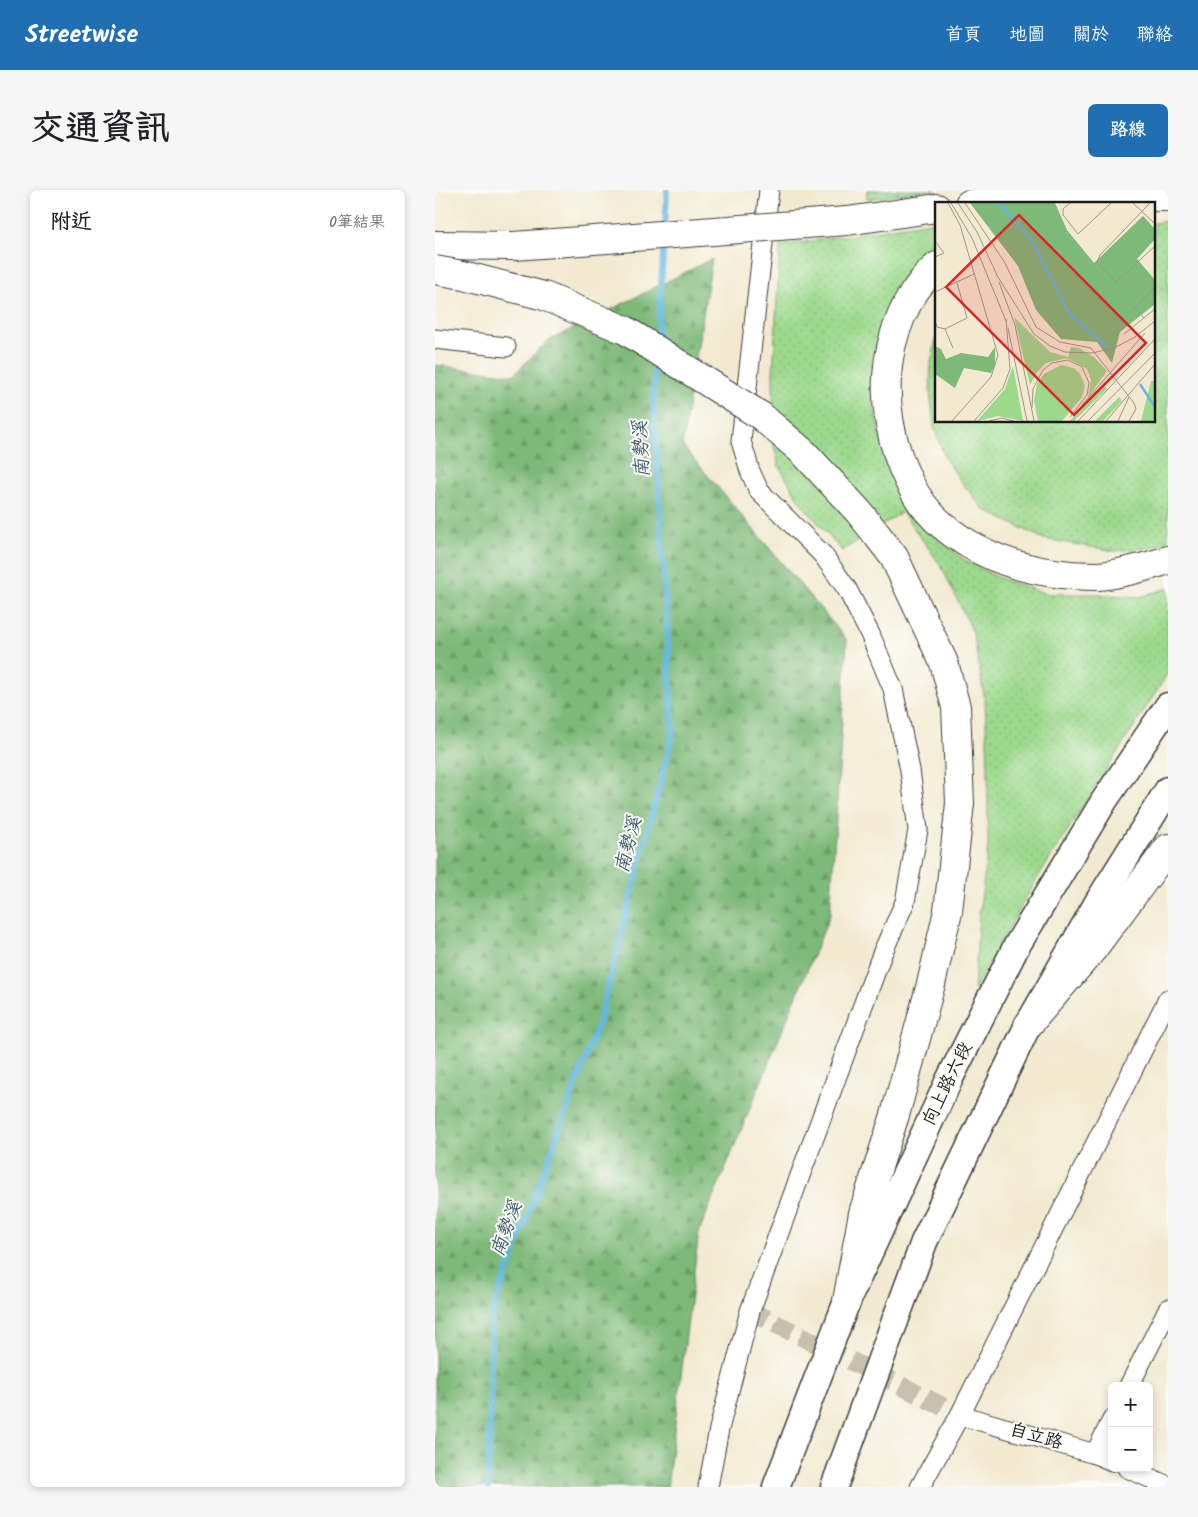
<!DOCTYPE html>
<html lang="zh-TW">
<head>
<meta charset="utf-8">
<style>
  body { margin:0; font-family:Kalam,"LXGW WenKai TC",sans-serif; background:#f6f6f6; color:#202124 }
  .controls { position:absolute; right:15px; bottom:15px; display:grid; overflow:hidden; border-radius:8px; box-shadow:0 2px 8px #0003 }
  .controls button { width:45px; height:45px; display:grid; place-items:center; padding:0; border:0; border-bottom:1px solid #e0e0e0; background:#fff; color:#202124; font:25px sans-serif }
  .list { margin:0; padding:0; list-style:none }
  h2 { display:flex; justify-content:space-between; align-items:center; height:65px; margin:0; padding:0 20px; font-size:21px }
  h2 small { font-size:16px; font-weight:400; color:#757577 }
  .map { position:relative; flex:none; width:733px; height:1297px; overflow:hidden; border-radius:8px }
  header { display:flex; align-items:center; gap:30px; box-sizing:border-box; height:70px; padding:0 25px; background:#1f6fb2; color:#fff }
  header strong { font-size:24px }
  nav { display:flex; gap:28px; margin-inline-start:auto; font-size:18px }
  .intro { display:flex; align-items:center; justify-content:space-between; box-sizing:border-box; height:120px; padding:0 30px }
  h1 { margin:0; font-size:35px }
  .button { padding:12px 22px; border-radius:8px; background:#1f6fb2; color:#fff; font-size:18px; font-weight:700 }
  main { display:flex; gap:30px; padding:0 30px }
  aside { flex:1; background:#fff; border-radius:8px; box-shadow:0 2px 8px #0003 }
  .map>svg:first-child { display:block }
</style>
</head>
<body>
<header>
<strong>Streetwise</strong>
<nav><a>首頁</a><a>地圖</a><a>關於</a><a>聯絡</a></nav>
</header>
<div class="intro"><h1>交通資訊</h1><a class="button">路線</a></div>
<main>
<aside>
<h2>附近<small>0筆結果</small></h2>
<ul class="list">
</ul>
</aside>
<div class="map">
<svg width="733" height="1297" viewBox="0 0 733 1297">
  <defs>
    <pattern id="grass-dots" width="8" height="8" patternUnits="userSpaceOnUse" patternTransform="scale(1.25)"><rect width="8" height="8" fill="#9cd98d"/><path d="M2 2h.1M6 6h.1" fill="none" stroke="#86ba79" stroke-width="1.8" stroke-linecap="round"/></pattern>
    <pattern id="forest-firs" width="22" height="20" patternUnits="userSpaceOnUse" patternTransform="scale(1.25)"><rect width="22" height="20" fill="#7db978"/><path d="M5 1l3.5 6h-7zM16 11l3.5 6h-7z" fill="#6b9e67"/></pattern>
  </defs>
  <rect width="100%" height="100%" fill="#fdfcf7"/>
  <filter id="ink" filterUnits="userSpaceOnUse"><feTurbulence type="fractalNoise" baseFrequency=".02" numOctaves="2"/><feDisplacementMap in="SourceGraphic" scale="10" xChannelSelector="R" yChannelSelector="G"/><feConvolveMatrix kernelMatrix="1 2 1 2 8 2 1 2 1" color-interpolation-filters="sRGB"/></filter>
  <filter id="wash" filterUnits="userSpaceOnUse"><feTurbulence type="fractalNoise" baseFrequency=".0096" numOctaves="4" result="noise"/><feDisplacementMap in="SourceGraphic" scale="20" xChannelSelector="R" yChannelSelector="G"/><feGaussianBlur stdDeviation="1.12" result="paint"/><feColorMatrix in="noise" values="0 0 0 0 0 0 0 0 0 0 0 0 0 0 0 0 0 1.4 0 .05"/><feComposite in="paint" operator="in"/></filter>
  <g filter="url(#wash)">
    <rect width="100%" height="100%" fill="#f2e9d0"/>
    <!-- grass -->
    <g fill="url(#grass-dots)" stroke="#5c7a54">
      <path d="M432,0H499L432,9Z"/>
      <path d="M502,31V64L474,91L457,113L437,166V211L446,248L481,327L504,350L531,371L564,388L612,404H659L705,407L733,398V483L603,687L539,800L544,726L553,656V576L550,511L538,442L505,374L467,322L407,361L365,312L344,276L339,256L338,184L345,56Z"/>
      <path d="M733,31V353L718,357L680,361L609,349L549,320L528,294L510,268L499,237L495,201L496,172L502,144V231H719V33Z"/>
    </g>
    <!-- forest -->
    <path fill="url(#forest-firs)" stroke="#4c6a4a" d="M277,69L247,255L412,450L395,725L264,1042L232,1297H0V175L78,185L113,151Z"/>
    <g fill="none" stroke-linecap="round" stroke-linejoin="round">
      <!-- stream -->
      <g stroke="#63b8df" stroke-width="6">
        <path d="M230,38L232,0"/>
        <path d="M222,152L229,50"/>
        <path d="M53,1297L57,1123L164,831L238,543L218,205L221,167"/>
      </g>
    </g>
  </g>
  <g filter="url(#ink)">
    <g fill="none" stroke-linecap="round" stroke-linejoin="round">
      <!-- minor-tunnel -->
      <path stroke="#c7c0ac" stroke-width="19" stroke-dasharray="19 9" stroke-linecap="butt" d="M315,1121L525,1225"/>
      <defs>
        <g id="minor">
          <path d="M0,149L71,157"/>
          <path d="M694,1196L733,1119"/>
          <path d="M525,1225L660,1264L677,1271"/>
          <path d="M660,1264L677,1230"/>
          <path d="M692,1278L733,1296"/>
          <path d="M273,1297L284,1239L315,1121L447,764L470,712L483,640L475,580L458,499L435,444L412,399L388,365L324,301L315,281L306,251L334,0"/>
          <path d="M485,1297L525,1225L733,809"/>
        </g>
        <g id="secondary">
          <path d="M341,1297L412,1111L514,890L581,757L669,611L733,516"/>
          <path d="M399,1297L489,1052L593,835L663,712L733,600"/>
        </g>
        <g id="motorway">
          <path d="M534,14L589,6L733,7"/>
          <path d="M412,31L502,18"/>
          <path d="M0,55L79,56"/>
          <path d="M502,76C471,103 454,147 452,187C449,237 468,302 507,335C551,372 607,386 663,386C681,385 715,376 733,370"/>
          <path d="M593,835L658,759L733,658"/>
          <path d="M412,1111L428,1023L460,925L496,794L513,721L525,613L521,517L509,473L459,367L439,341"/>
        </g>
      </defs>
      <!-- minor casing -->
      <use href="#minor" stroke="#3c3b37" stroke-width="21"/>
      <!-- secondary casing -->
      <use href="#secondary" stroke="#3c3b37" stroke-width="29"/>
      <!-- motorway casing -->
      <use href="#motorway" stroke="#3c3b37" stroke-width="30"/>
      <!-- minor -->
      <use href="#minor" stroke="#fff" stroke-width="19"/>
      <!-- secondary -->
      <use href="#secondary" stroke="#fff" stroke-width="26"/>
      <!-- motorway -->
      <use href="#motorway" stroke="#fff" stroke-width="28"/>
      <defs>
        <g id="motorway-bridge">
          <path d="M79,56L412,31"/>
          <path d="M0,80L28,85L109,106L190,140L326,226L369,263L423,321L439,341"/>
        </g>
      </defs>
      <!-- motorway-bridge casing -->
      <use href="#motorway-bridge" stroke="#3c3b37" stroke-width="30" stroke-linecap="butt"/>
      <!-- motorway-bridge -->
      <use href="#motorway-bridge" stroke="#fff" stroke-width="28"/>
    </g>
  </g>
  <g text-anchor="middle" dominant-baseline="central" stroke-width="4" stroke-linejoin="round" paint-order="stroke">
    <!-- street labels -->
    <g font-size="18" fill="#1c1c1c" stroke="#fdfcf7">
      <text transform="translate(513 894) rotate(-64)">向上路六段</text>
      <text transform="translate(601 1247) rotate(16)">自立路</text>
    </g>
    <!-- water labels -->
    <g font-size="19" font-style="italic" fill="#385a6a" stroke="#fdfcf7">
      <text transform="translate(207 259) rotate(-93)">南勢溪</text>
      <text transform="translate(194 655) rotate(-76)">南勢溪</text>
      <text transform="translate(72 1039) rotate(-70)">南勢溪</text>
    </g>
  </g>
  <!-- overview -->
  <g transform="translate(500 12)">
    <rect width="220" height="220" fill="#f2e9d0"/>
    <path d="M79,115L115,150L133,155L136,145L144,146L160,156L172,169L153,195L156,178L152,167L132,156L111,161L102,170L95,183ZM126,163L139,166L145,172L150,184L147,195L127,219H103L99,199L102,182L109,172ZM78,164L88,219L63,214L42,219L70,187ZM216,179H220V219H206ZM168,182L172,187L139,219H135ZM184,195L187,199L168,219H160Z" fill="#9cd98d"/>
    <path d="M35,1H120L132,28L159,61L208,14L220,27V37L202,57L220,78V102L185,130L177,161L162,140L126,137L101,108L83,64ZM0,144L6,147L11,157L26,151L53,155L60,145V163L56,171L29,166L20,186L0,172Z" fill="#7db978"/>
    <path fill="none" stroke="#63b8df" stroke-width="2.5" d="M63,1L95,36L134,111L173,146M205,182L220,205"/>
    <path fill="none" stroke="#9c9788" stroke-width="1" d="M13,1L25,23L63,153L56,175L17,219M16,1L37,36L71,119M23,1L42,30L62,73M30,1L70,61L101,125L125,140L156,146L199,201L201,207L194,219M135,1L128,7V13L143,32L176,1M198,1L220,22M215,1L165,53L162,60L181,80L220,44M0,39L9,51L0,55M61,72L99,132L115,144L130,150L157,151L179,146L200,135L220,119M64,80L80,123L99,219M0,90L39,72M209,116L200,106L220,85M0,119L2,125L10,127L32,116L22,81M73,126L92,219M10,127L18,146M189,132L220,107M147,203L210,131M97,206L98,187L108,168L117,161L133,158L147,165L154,181L152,193L135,215M39,219L68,186L75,167L71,117M54,219L67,216L79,219M143,219L220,137M153,219L220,151M171,219L220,162M183,219L194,195"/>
    <path fill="#d62828" fill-opacity="0.15" stroke="#d62828" stroke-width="2.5" d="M84,13L211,141L139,213L11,85Z"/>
    <rect width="220" height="220" fill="none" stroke="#1c1c1c" stroke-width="2.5"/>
  </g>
</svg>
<div class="controls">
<button>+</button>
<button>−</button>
</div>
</div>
</main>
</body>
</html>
